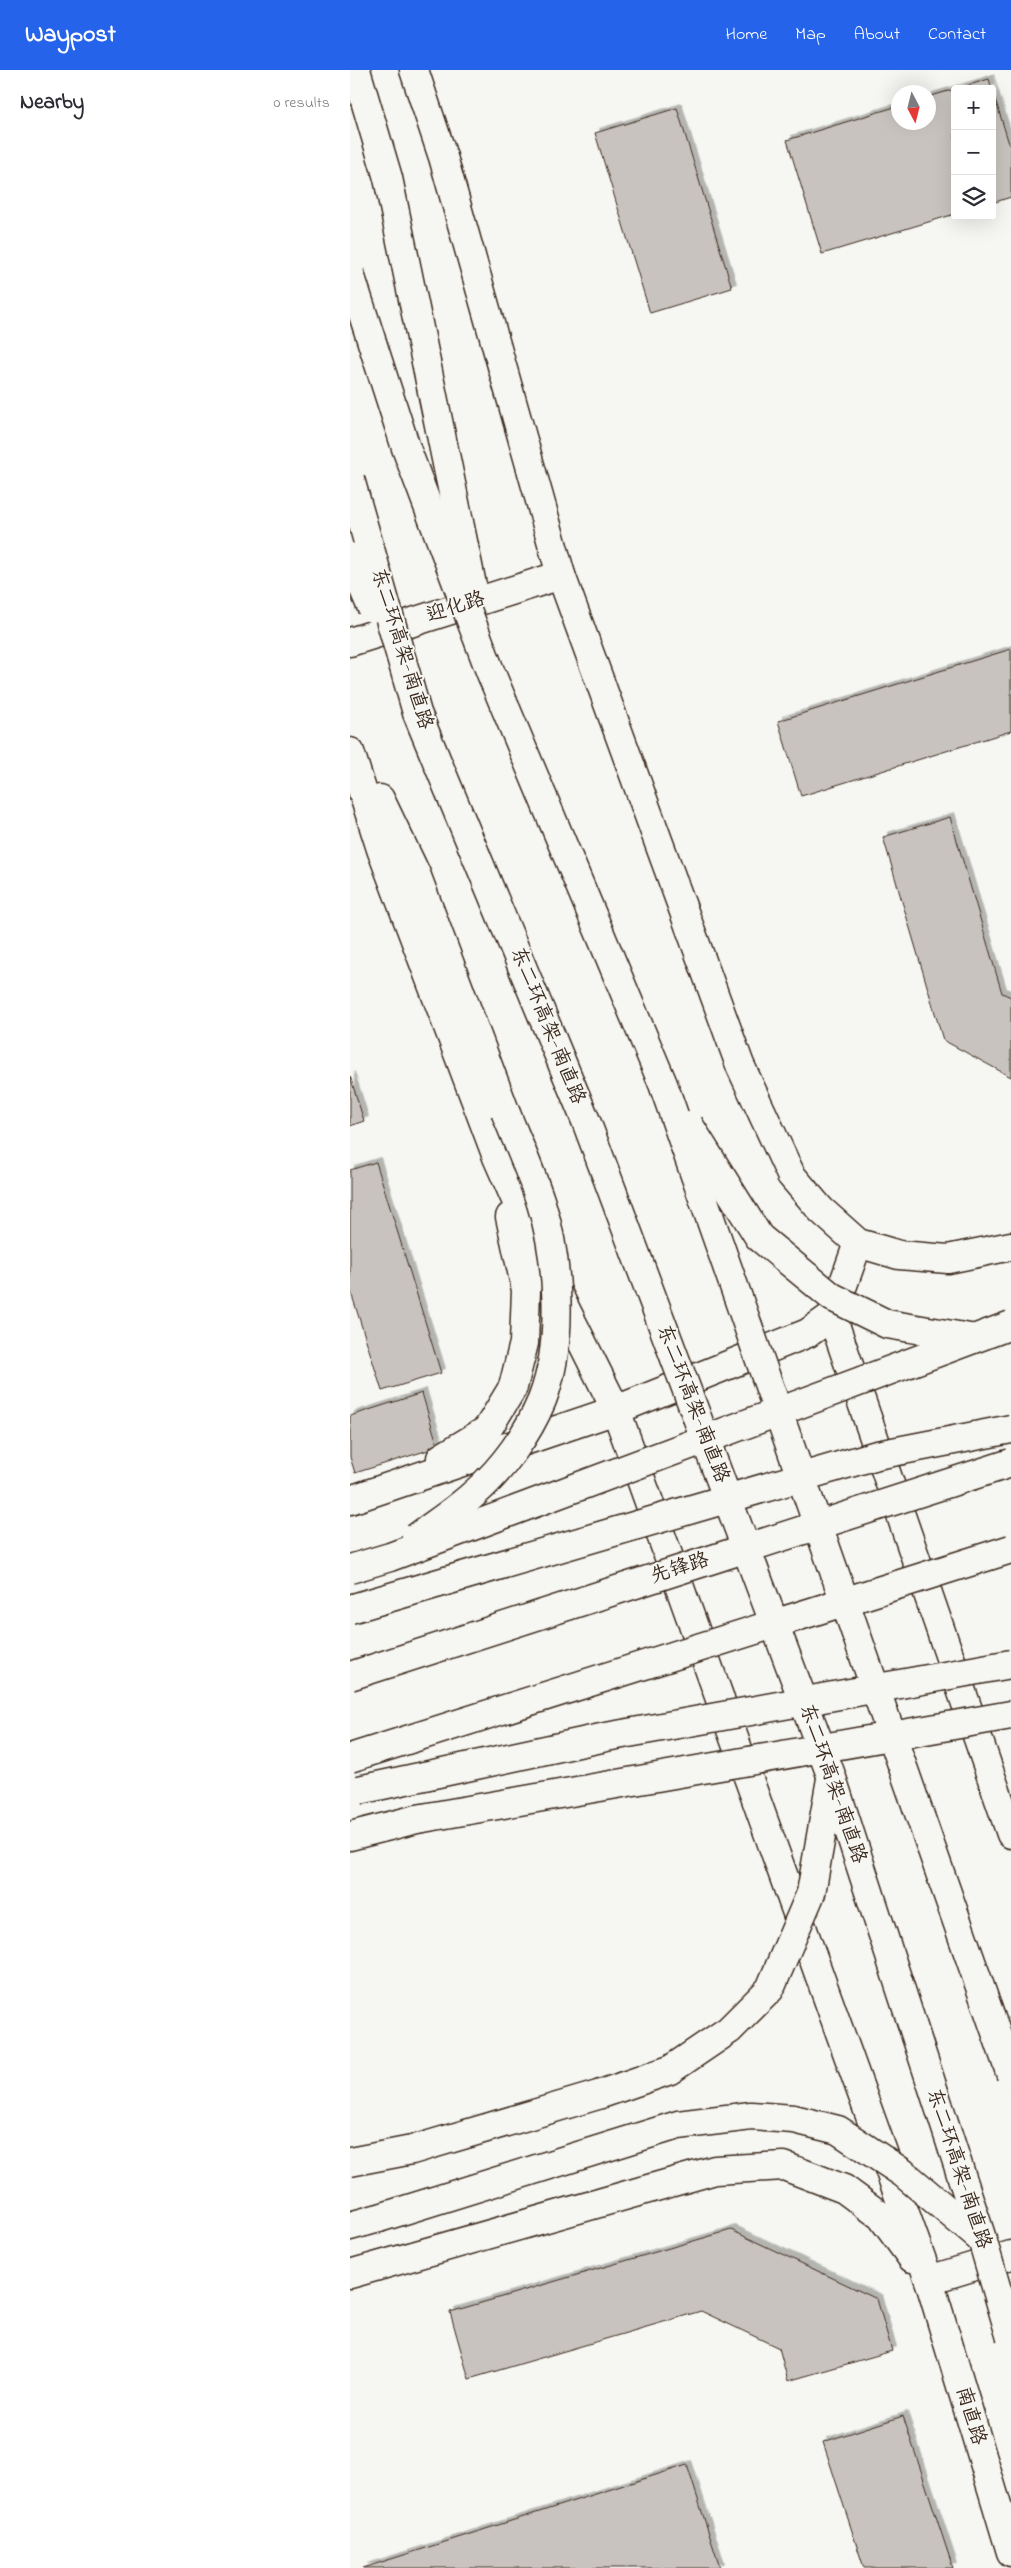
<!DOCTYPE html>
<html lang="en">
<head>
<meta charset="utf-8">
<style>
  body { margin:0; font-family:"Indie Flower","LXGW WenKai TC",sans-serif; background:#f7f7f7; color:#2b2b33 }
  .controls { position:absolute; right:15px; top:15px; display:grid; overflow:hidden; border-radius:5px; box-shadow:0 5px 20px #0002 }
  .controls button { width:45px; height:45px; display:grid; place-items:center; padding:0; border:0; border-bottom:1px solid #e1e1e2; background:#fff; color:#2b2b33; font:25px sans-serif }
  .compass { position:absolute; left:541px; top:15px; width:45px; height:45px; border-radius:50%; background:#fff; box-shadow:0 5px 20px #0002; rotate:173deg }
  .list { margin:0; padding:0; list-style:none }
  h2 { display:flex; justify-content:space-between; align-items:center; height:65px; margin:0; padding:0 20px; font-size:21px }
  h2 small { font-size:16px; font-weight:400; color:#7c7c81 }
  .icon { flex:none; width:28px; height:28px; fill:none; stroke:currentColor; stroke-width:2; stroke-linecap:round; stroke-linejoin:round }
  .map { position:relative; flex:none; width:661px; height:2498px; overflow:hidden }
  header { display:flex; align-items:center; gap:30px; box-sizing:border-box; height:70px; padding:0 25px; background:#2563eb; color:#fff }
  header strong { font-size:24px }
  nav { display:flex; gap:28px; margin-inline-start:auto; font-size:18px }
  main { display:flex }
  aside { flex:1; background:#fff }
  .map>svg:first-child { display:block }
</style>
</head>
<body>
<header>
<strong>Waypost</strong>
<nav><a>Home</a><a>Map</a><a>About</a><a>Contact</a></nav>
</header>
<main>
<aside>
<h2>Nearby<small>0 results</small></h2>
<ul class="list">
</ul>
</aside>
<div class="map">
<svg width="661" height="2498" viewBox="0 0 661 2498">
  <defs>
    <filter id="shadow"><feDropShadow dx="4.5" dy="-4.5" stdDeviation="0" flood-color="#0004"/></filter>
  </defs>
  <rect width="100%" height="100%" fill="#f6f6f2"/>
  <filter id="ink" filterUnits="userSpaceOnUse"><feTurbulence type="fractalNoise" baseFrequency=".02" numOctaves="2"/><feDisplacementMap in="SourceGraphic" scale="10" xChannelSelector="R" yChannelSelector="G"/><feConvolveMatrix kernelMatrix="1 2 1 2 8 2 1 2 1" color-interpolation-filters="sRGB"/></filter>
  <g filter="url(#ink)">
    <!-- building -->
    <g fill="#c8c3be" stroke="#3b2a1e" filter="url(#shadow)">
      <path d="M639,9L642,19H606Z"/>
      <path d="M605,19V144L472,184L437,70L548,36V52H578V27Z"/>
      <path d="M642,19L661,80V127L642,133Z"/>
      <path d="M327,38L382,218L300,243L245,63Z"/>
      <path d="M661,579V661L451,726L428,651Z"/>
      <path d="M600,747L652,923L661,927V1007L593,970L533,767Z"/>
      <path d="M0,1006L14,1051L0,1056Z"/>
      <path d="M26,1092L91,1303L32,1321L0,1219V1100Z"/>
      <path d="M72,1323L88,1377L5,1403L0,1387V1346Z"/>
      <path d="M381,2160L527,2229L542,2281L438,2311L429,2278L351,2241L119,2309L100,2242Z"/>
      <path d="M553,2346L603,2498H514L473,2372Z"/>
      <path d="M337,2395L370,2498H13Z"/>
    </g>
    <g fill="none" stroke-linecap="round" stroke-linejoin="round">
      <defs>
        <g id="street">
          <path d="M0,572L211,505"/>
          <path d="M579,2210L661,2185"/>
        </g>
        <g id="highway">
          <path d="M64,0L93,87L211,505L390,995L441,1105L471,1140L508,1173L549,1185L598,1189L661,1176"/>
          <path d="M0,682L31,779L147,1087L202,1212L266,1340L579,2210L661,2482"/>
          <path d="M30,729L66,804L155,1041"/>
          <path d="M508,1173L482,1246L661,1764"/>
          <path d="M91,1388L137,1360L163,1317L174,1273L176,1220L160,1147"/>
          <path d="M0,1430L266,1340L458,1263L482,1246"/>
          <path d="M0,1766L67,1749"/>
          <path d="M0,2156L29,2148"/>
          <path d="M0,2204L365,2100L434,2096L494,2119L531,2146L562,2188"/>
        </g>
      </defs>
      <!-- street casing -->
      <use href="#street" stroke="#3b2a1e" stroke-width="31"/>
      <!-- highway casing -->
      <use href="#highway" stroke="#3b2a1e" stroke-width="31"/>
      <!-- street -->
      <use href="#street" stroke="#f6f6f2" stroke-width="28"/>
      <!-- highway -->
      <use href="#highway" stroke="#f6f6f2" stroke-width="28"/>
      <defs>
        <g id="primary-bridge">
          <path d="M0,1606L661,1393"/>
          <path d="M0,1688L661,1479"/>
        </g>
        <g id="highway-bridge">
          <path d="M6,0L38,108L122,515"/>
          <path d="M0,204L56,378L140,601L313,1014L661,2005"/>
          <path d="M0,409L67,643L236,1051L481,1705L632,2169L661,2268"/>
          <path d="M0,487L22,538"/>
          <path d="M339,1055L409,1167L482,1227L537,1254L620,1268"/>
          <path d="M66,1468C86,1453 108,1439 126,1422C153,1398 178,1364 192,1330C214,1274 209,1190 191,1133C181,1102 167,1071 155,1041"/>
          <path d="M0,1499L40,1487L661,1255"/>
          <path d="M0,1539L527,1385L661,1359"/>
          <path d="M9,1720L256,1667L661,1594"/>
          <path d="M67,1749L661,1645"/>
          <path d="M0,2092L62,2080L248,2025L320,2000L379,1960L420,1919L461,1823L481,1709"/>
          <path d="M29,2148L328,2055L401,2046L444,2049L488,2060L553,2103L631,2169"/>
        </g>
      </defs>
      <!-- primary-bridge casing -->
      <use href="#primary-bridge" stroke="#3b2a1e" stroke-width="31" stroke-linecap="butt"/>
      <!-- highway-bridge casing -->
      <use href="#highway-bridge" stroke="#3b2a1e" stroke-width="31" stroke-linecap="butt"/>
      <!-- primary-bridge -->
      <use href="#primary-bridge" stroke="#f6f6f2" stroke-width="28"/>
      <!-- highway-bridge -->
      <use href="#highway-bridge" stroke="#f6f6f2" stroke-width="28"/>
    </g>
  </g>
  <g text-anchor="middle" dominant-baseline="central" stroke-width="4" stroke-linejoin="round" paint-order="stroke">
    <!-- street labels -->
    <g font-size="20" fill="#3b2a1e" stroke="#f6f6f2">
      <text transform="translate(106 538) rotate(-18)">迎化路</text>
      <text transform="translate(51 579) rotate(73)">东二环高架-南直路</text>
      <text transform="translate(197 956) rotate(68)">东二环高架-南直路</text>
      <text transform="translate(342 1334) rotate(69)">东二环高架-南直路</text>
      <text transform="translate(330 1499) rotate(-18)">先锋路</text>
      <text transform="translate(482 1714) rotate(71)">东二环高架-南直路</text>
      <text transform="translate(608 2099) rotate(72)">东二环高架-南直路</text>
      <text transform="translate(620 2346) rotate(73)">南直路</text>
    </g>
  </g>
</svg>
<div class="controls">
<button>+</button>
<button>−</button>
<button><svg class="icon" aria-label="layers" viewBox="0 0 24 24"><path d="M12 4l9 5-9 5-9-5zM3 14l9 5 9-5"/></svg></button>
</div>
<svg class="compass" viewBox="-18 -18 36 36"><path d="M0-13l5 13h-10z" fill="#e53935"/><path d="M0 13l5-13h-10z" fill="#7c7c81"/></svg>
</div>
</main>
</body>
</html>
